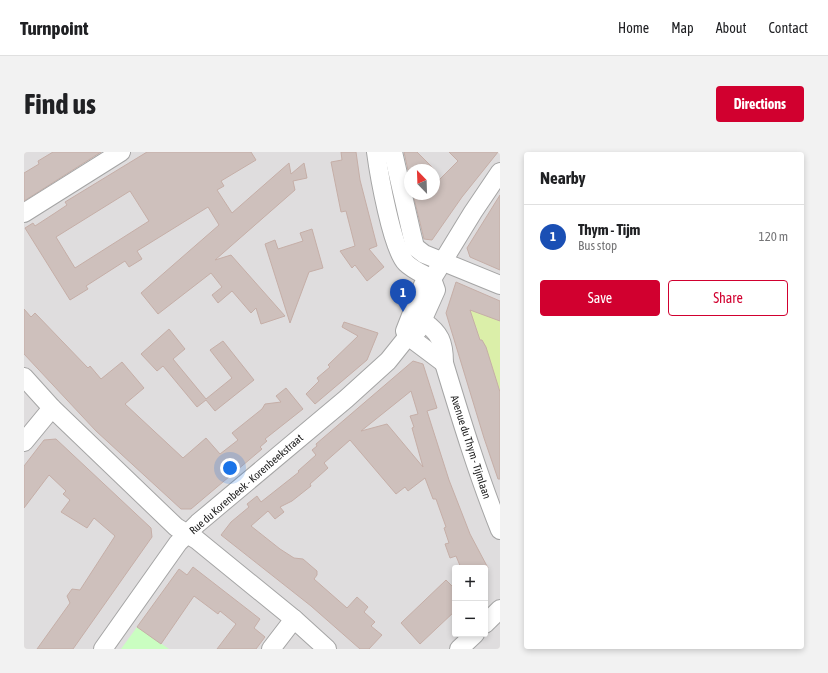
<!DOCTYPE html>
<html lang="en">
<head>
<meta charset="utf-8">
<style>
  body { margin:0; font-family:"Asap Condensed",sans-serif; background:#f2f2f2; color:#202124 }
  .controls { position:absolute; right:12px; bottom:12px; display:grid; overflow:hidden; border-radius:4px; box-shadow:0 2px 6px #0003 }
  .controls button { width:36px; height:36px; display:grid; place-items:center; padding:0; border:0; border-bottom:1px solid #e0e0e0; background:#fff; color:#202124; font:20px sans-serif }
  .compass { position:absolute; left:380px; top:12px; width:36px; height:36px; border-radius:50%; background:#fff; box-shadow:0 2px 6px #0003; rotate:337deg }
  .you { position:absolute; left:206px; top:316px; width:14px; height:14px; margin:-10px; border:3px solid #fff; border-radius:50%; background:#1a73e8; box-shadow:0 0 0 6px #1a73e833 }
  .badge { display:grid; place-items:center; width:26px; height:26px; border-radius:50%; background:#d1002f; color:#fff; font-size:13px; font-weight:700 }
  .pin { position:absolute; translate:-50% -33px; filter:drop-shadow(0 1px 2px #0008) }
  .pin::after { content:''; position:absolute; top:21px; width:14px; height:12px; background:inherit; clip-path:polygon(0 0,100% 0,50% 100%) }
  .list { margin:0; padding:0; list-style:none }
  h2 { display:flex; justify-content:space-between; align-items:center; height:52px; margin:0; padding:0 16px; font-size:17px }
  h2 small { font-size:13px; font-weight:400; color:#757577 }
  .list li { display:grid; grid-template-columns:26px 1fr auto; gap:12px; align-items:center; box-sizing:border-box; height:64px; padding:0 16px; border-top:1px solid #e0e0e0 }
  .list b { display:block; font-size:15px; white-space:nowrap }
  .list p { margin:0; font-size:13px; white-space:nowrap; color:#757577 }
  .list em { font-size:13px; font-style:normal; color:#757577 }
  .actions { display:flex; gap:8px; padding:12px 16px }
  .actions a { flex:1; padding:9px 0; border:1px solid #d1002f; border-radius:4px; text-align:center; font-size:14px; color:#d1002f }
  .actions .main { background:#d1002f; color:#fff }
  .map { position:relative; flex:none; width:476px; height:497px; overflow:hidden; border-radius:4px }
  header { display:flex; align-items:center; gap:24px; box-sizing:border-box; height:56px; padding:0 20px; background:#fff; border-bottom:1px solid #e0e0e0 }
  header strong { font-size:19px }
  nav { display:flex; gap:22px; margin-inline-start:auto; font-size:14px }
  .intro { display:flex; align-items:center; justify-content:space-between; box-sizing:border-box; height:96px; padding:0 24px }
  h1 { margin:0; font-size:28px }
  .button { padding:10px 18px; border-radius:4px; background:#d1002f; color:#fff; font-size:14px; font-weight:700 }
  main { display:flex; gap:24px; padding:0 24px }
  aside { flex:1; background:#fff; border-radius:4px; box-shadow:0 2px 6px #0003 }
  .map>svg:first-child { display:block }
</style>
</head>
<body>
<header>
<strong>Turnpoint</strong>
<nav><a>Home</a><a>Map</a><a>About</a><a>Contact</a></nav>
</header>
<div class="intro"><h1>Find us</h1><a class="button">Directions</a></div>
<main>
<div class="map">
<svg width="476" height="497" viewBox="0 0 476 497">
  <rect width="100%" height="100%" fill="#f2ebe6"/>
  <!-- residential -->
  <path fill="#dfddde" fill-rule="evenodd" d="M0,0H476V497H0ZM386,18H410V42H386ZM431,416H461V482H431Z"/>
  <!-- grass -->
  <path fill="#dbefa9" d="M446,157L476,169V240L458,188H456L452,174L446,176Z"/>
  <!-- park -->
  <path fill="#cafec1" d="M113,475L145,497H97Z"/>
  <!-- building -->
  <g fill="#cec0bc" stroke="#c5aea7" fill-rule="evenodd">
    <path d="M29,0H77L0,49V21L15,12L14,9Z"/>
    <path d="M123,0H227L232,8L197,29L200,34L193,38L208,61L265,11L267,22L280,11L283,26L269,29L271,38L191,108L207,103L261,164L237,172L232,156L227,161L208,139L194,151L188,143L198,135L187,121L134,162L117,141L195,73L184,55L113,99L118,107L105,115L101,109L62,134L64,137L46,148L1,76L9,71L11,74L31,61L43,53L41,50ZM106,39L125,69L51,116L32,85Z"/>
    <path d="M317,0H332L336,28L353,94L345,97L360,115L343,129L331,113L328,116L316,99L331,94L322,59L317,60L307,10L318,8Z"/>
    <path d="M380,0H393L411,18H384Z"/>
    <path d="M425,0H474L438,45L408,88L400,87L389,42H410L414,29L434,9Z"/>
    <path d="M476,43V118L446,105L443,96Z"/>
    <path d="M288,77L299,116L285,120L266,171L241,92L251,88L254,97L279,89L276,81Z"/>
    <path d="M432,130L476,149V169L446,158L456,188H458L462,195L476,240V327H474L460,286L422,161Z"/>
    <path d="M0,157L7,165L11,161L64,216L66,214L77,227L98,210L120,236L101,252L159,306L182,286L196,302L214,288L208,281L238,257L241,252L257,250L252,244L262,236L279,257L241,287L243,289L236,295L238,297L167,357H157L72,279L0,202Z"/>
    <path d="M320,170L354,181L343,208L291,252L282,242L295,229L293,226L306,215L304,213L334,184L318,175Z"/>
    <path d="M145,177L161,197L149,207L182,247L208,226L186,198L199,189L230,228L191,259L182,248L173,255L139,214L133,219L117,202Z"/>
    <path d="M389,209L399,212L413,256L403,259L410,281L425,328L446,382L464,416H437L432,404L426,406L421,392L425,391L420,376L422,375L412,347H409L401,326L384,339L381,335L372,342L326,288L300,311L304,316L286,332L287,334L268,349L256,355L260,360L251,367L244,359L227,374L256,397L270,406L279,407L293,419V423L290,427L323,456L333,445L344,455L340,460L351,470L347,474L358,483L345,497H336L287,454L197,383L207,370L225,355L223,352L233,344L237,350L275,320L274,319L292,303L288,298L293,294L292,292ZM387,239L394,262L386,264L390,275L388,276L399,315L363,272L337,279Z"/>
    <path d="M32,287L127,376L128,385L49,497H13L46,451L43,444L48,437L56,438L91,384L70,366L63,376L37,360L46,348L39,342L42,339L25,323L0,356V314L20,288Z"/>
    <path d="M169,415L236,467L230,476L241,485L232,497H193L212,472L196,459L194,462L170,444L137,492L113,475L155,417L163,423Z"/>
    <path d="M422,428L431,437V459L396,492L377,471Z"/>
  </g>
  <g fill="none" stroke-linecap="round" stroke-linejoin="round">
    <defs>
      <g id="minor">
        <path d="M352,0C355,22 368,97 382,111C389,118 399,122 408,127"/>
        <path d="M369,0L388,83L391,95L400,102L476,133"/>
        <path d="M0,61L97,0"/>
        <path d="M388,171L400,170C416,181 420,190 420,211C437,267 454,323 476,378"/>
        <path d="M420,211L384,184L381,179L399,133L408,127L449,60L476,20"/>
        <path d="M0,225L28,256L152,375L173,388L270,467L303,497"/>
        <path d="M0,290L28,256"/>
        <path d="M461,472L476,457"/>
        <path d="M79,497L154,391L174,371L322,247L364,209L384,184L394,178L412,138L408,127"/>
        <path d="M247,497L270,467"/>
        <path d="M435,497L451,482"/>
      </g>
    </defs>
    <!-- minor casing -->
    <use href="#minor" stroke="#a5a5a5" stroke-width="20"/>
    <!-- minor -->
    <use href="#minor" stroke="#fff" stroke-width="18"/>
  </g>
  <g text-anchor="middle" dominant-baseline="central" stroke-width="3" stroke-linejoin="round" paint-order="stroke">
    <!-- street labels -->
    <g font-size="11" fill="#212121" stroke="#fff">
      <text transform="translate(447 295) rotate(72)">Avenue du Thym - Tijmlaan</text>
      <text transform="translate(222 332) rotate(-41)">Rue du Korenbeek - Korenbeekstraat</text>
    </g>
  </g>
</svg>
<div class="controls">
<button>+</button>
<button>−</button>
</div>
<svg class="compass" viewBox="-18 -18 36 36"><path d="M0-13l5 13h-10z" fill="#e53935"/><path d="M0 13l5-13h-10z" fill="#757577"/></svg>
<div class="you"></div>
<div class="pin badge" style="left:379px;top:160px;background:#1a4fb4">1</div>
</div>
<aside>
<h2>Nearby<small></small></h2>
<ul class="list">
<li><span class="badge" style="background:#1a4fb4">1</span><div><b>Thym - Tijm</b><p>Bus stop</p></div><em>120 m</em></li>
</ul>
<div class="actions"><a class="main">Save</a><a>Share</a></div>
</aside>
</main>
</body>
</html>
